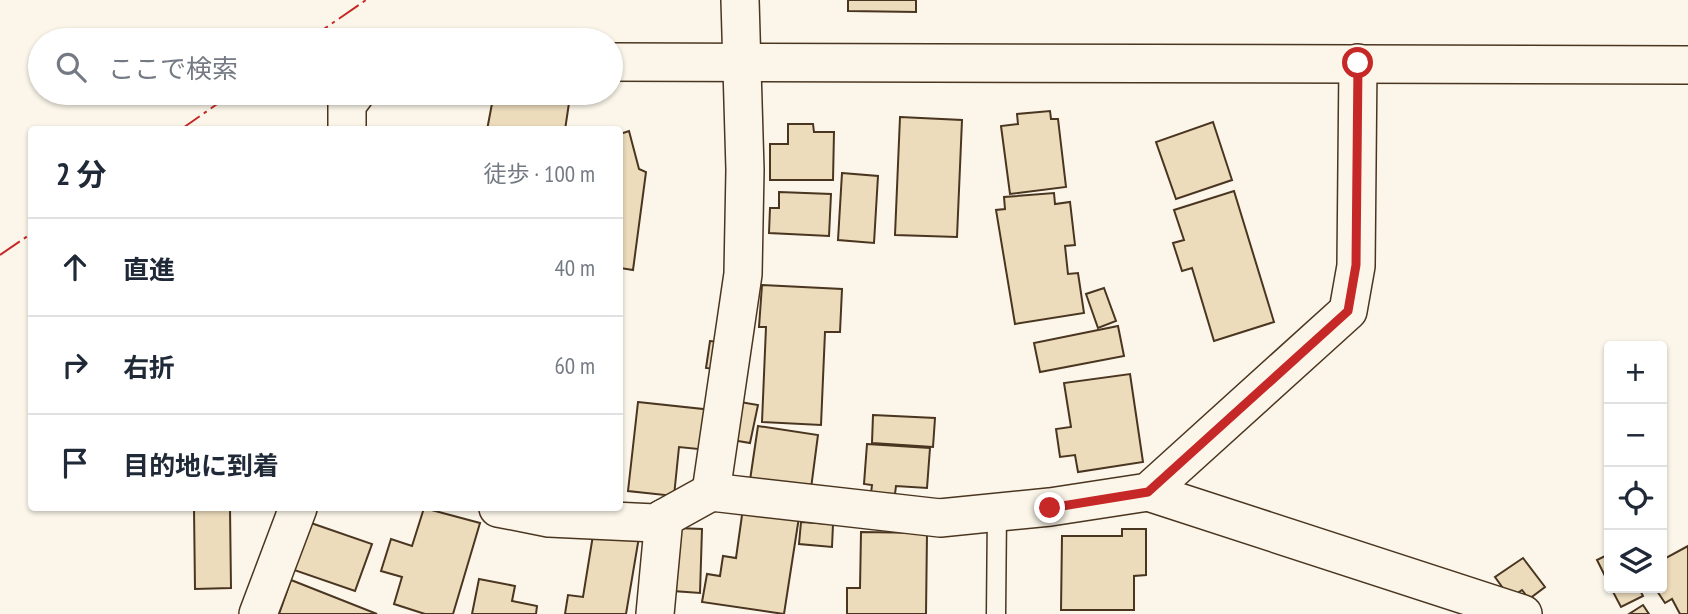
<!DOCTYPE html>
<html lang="ja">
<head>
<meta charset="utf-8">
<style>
  body { margin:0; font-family:"PT Sans Narrow","Noto Sans JP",sans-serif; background:#f6f6f7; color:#1f2937 }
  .controls { position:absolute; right:21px; bottom:21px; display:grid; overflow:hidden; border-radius:7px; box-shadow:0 2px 5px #0004 }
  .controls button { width:63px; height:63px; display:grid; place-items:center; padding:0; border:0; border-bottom:2px solid #e0e1e3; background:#fff; color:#1f2937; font:35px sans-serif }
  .stop { position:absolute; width:21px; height:21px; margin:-16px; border:5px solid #c62828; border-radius:50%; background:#fff }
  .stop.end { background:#c62828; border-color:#fff; box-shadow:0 2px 7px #0008 }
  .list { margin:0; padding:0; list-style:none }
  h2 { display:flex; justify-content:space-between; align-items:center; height:91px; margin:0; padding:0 28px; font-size:30px }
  h2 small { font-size:23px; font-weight:400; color:#747a83 }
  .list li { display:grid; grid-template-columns:46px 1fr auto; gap:21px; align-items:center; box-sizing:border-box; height:98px; padding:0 28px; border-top:2px solid #e0e1e3 }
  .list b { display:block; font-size:26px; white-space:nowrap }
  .list em { font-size:23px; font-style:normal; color:#747a83 }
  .icon { flex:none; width:38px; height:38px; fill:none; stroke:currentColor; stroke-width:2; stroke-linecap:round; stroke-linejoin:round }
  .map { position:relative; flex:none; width:1688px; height:614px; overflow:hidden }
  .search { position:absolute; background:#fff; box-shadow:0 2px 5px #0004; left:28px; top:28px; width:595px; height:77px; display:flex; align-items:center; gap:18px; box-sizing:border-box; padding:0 24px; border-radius:38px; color:#747a83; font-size:26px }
  .panel { position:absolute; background:#fff; box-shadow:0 2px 5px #0004; left:28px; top:126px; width:595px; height:385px; border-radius:7px }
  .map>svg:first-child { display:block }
</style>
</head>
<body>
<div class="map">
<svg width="1688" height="614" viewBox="0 0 1688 614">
  <rect width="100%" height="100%" fill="#fbf6e9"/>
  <!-- building -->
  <g fill="#ecdcbc" stroke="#4a3520" stroke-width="2">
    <path d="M848,0H916V12L848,11Z"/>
    <path d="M494,93H512L569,103L565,130H487Z"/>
    <path d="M1050,111L1051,119H1058L1066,187L1010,194L1001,126L1018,124L1017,114Z"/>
    <path d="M900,117L962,120L957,237L895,235Z"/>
    <path d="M1213,122L1232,180L1176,199L1156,142Z"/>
    <path d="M788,124H813L814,132H834L833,180H770V144H788Z"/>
    <path d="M629,131L639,169L646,172L633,270L620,268V134Z"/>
    <path d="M842,173L878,176L874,243L838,240Z"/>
    <path d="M1234,191L1274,322L1214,341L1192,268L1182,271L1173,243L1184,240L1174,210Z"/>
    <path d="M779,192L831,194L829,236L769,233L770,208H779Z"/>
    <path d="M1054,193L1055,204L1070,202L1075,245L1065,246L1068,274L1078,273L1084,313L1015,324L996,210L1005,209L1004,197Z"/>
    <path d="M762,285L842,289L840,332H825L821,425L762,422L766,327H759Z"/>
    <path d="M1104,288L1116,321L1098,328L1086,294Z"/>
    <path d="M1118,326L1124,356L1040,372L1034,343Z"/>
    <path d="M710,341L726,343L722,370L706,368Z"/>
    <path d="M1130,374L1143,462L1078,472L1075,455L1060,457L1056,429L1071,427L1064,383Z"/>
    <path d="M638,402L712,410L708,450L679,447L674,496L628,491Z"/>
    <path d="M740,402L758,405L750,443L732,440Z"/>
    <path d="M873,415L935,418L933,447L872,443Z"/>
    <path d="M758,426L818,435L810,496L749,487Z"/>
    <path d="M867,444L930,448L927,488L896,486L895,494L871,493L872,485L864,484Z"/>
    <path d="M194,508H230L231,588L195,589Z"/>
    <path d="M424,508L480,523L453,614H425L394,604L402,577L381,571L391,539L412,546Z"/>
    <path d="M743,508L799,517L784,614L702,602L707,574L720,576L723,556L736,558Z"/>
    <path d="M801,522L833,524L832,547L799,544Z"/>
    <path d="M311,523L372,544L355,591L294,570Z"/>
    <path d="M676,528L702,529L700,593L673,591Z"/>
    <path d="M594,529L639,537L626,614H565L568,595L583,597Z"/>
    <path d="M1122,529H1146V575L1134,576V610H1061L1062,536H1122Z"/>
    <path d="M861,532L927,533L926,614H847V588H860Z"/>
    <path d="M1688,546V614H1680L1672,599L1665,603L1655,588H1662V560Z"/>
    <path d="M1609,554V584L1597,560Z"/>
    <path d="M1523,558L1545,587L1529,599L1522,590L1510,598L1495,577Z"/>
    <path d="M479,579L515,586L512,601L537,606L536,614H472Z"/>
    <path d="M291,580L377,614H279Z"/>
    <path d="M1611,588H1639L1643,596L1621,607Z"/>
    <path d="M1643,605L1649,614H1629Z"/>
  </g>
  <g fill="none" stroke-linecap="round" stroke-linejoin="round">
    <defs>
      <path id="lane" d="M996,614L997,512"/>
      <g id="street">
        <path d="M611,62L1688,65"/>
        <path d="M347,130V105L356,93"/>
        <path d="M711,492L743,274L745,170L740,0"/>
        <path d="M1148,492L1523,614"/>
        <path d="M498,508L549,518L655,523L711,492L940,518L1050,507L1148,492L1348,311L1356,266L1358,63"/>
        <path d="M258,614L298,508"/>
        <path d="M655,614L664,518"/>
      </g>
    </defs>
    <!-- lane casing -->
    <use href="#lane" stroke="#4a3520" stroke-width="21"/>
    <!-- street casing -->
    <use href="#street" stroke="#4a3520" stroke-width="40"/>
    <!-- lane -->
    <use href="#lane" stroke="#fbf6e9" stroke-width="18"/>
    <!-- street -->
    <use href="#street" stroke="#fbf6e9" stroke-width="37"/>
    <!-- power -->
    <g stroke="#c62828" stroke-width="2" stroke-dasharray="24 5 3.5 5" stroke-linecap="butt">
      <path d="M308,40L366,0"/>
      <path d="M180,130L233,93"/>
      <path d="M0,255L32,233"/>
    </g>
  </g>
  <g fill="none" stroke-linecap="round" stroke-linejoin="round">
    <!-- route -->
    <path stroke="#c62828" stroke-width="9" d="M1050,508L1148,492L1348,311L1356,265L1358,63"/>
  </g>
</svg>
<div class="controls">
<button>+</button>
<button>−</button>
<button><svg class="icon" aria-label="locate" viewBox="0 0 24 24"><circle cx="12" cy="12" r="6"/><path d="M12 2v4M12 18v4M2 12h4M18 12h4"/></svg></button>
<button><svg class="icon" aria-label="layers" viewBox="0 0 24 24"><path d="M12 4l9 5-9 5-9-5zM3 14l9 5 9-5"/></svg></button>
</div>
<div class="stop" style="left:1358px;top:63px"></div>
<div class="stop end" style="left:1050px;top:508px"></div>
<div class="search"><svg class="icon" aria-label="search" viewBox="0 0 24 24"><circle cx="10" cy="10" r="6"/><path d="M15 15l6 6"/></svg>ここで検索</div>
<section class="panel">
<h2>2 分<small>徒歩 · 100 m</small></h2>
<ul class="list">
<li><svg class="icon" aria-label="ahead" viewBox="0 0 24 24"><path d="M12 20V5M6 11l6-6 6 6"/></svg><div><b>直進</b></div><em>40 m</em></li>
<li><svg class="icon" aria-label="right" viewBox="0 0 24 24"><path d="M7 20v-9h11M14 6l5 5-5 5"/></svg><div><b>右折</b></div><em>60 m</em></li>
<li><svg class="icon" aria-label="arrive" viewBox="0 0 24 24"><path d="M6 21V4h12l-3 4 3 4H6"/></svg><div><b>目的地に到着</b></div></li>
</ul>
</section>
</div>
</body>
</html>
